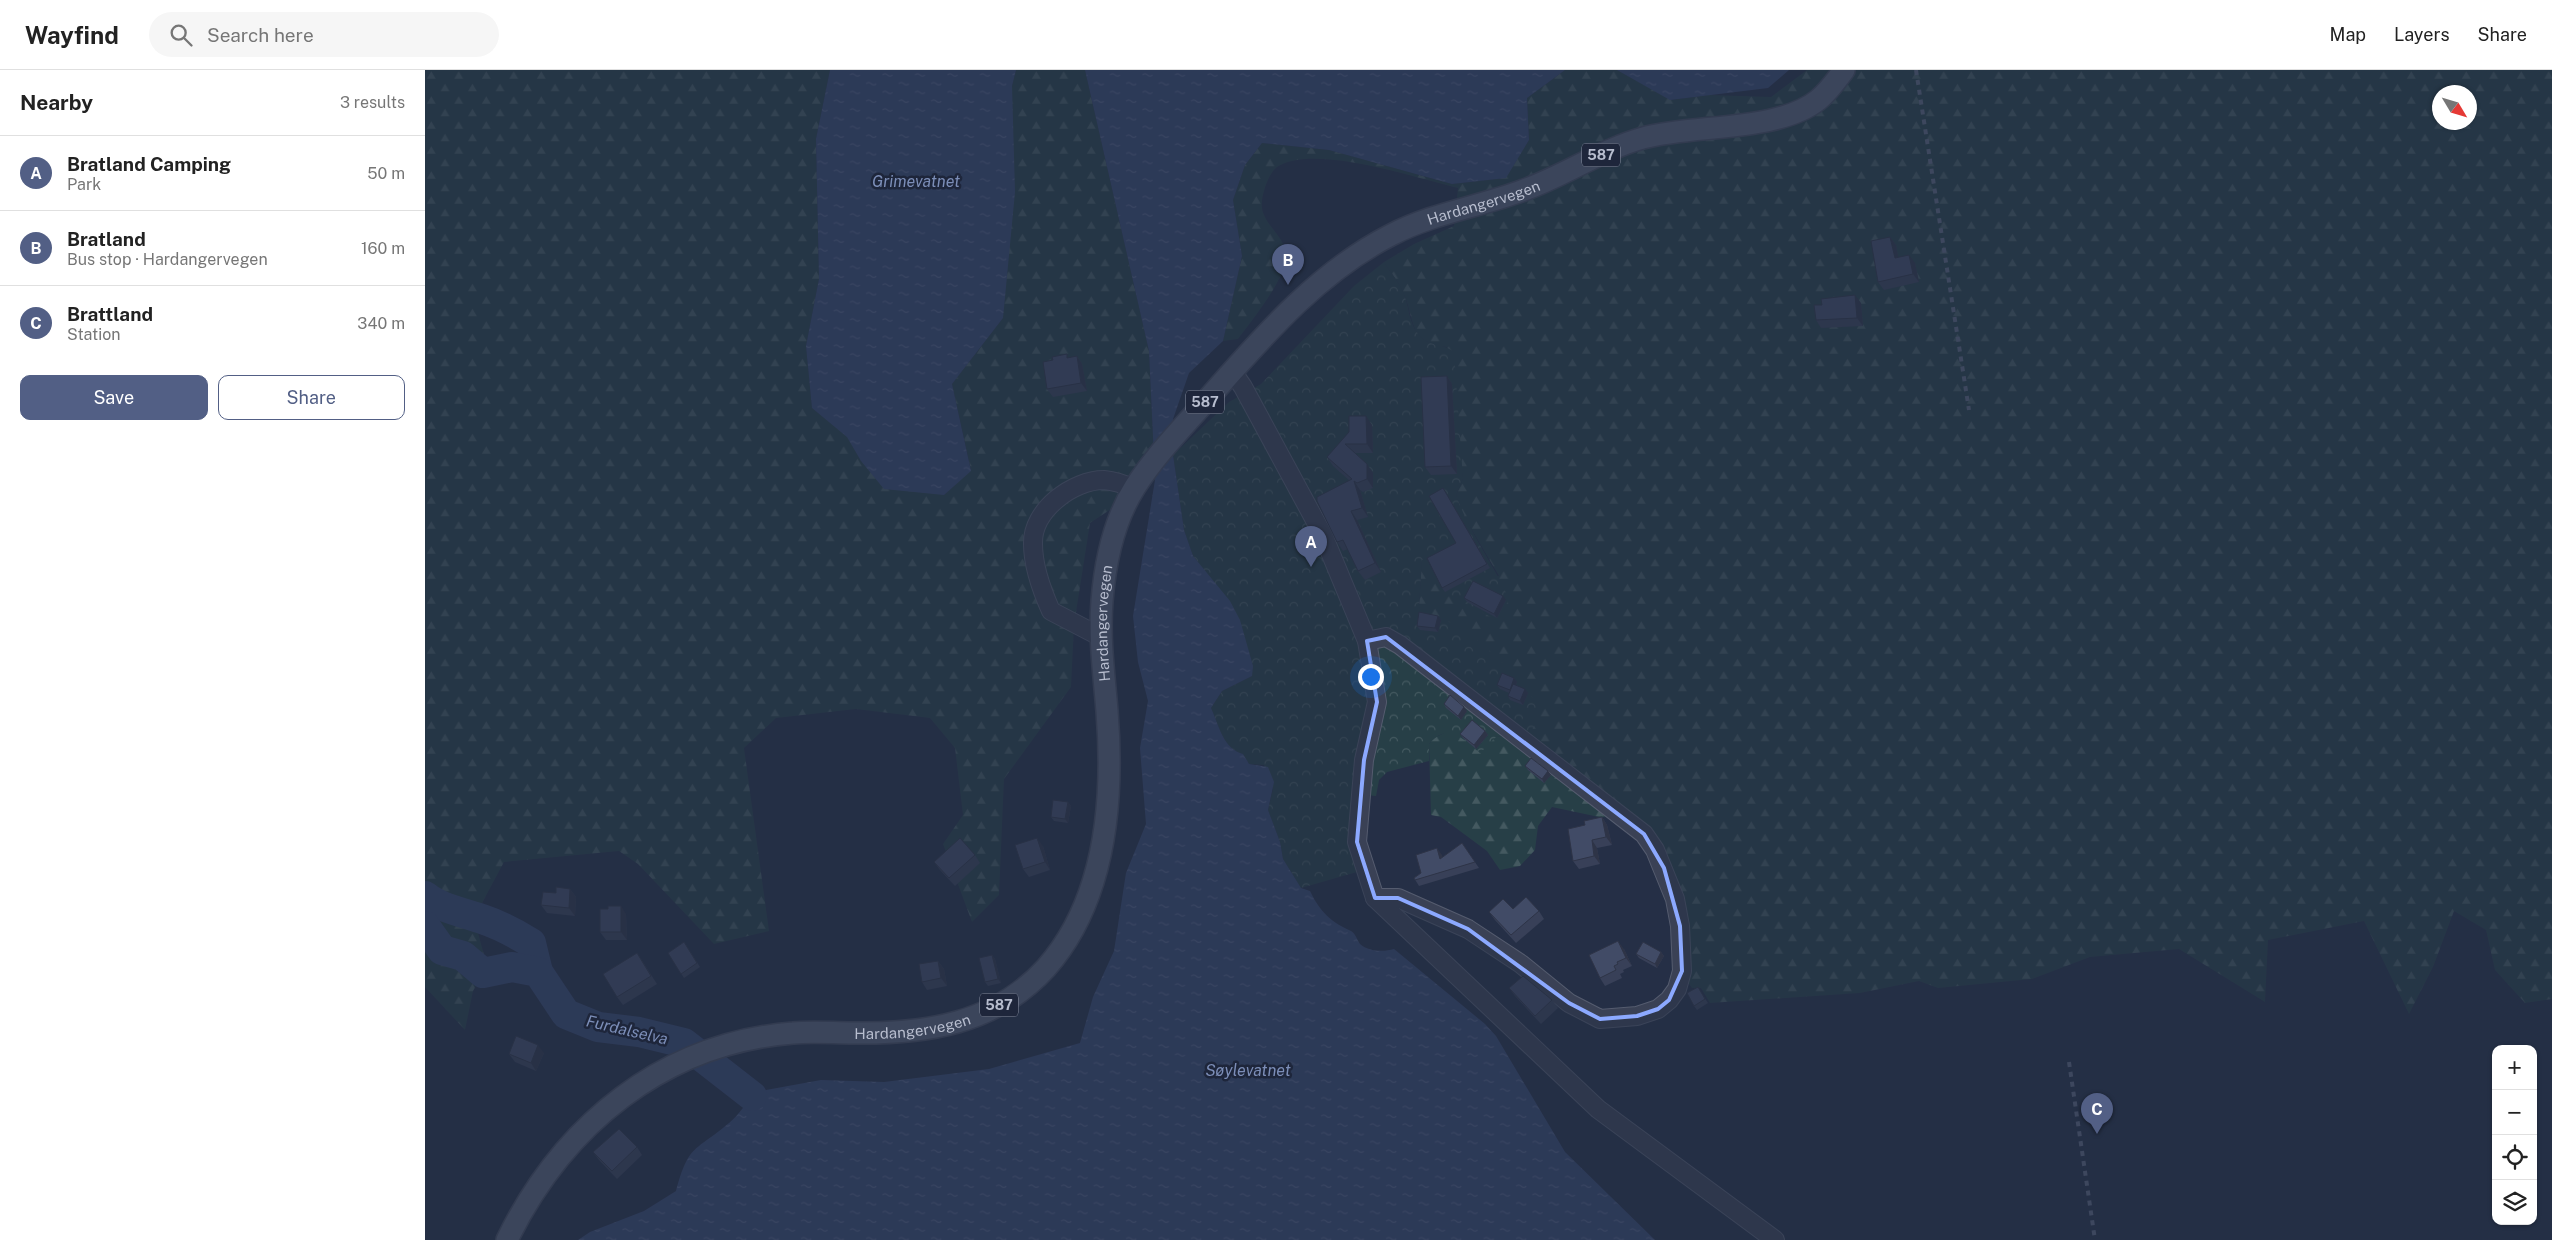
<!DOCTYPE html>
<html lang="en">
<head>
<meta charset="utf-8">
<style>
  body { margin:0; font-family:"Public Sans",sans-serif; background:#f6f6f6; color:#222 }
  .controls { position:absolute; right:15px; bottom:15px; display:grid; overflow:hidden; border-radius:10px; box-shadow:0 1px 4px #0004 }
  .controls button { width:45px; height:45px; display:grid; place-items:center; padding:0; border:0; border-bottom:1px solid #e0e0e0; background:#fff; color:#222; font:25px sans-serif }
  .compass { position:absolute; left:2007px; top:15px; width:45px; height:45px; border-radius:50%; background:#fff; box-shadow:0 1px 4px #0004; rotate:128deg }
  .you { position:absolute; left:945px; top:606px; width:18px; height:18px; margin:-12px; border:4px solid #fff; border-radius:50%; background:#1a73e8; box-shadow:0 0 0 8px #1a73e833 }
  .badge { display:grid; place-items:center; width:32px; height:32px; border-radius:50%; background:#525f85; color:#fff; font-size:16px; font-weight:700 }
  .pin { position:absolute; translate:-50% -41px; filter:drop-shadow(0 1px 2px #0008) }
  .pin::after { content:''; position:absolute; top:26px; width:18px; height:15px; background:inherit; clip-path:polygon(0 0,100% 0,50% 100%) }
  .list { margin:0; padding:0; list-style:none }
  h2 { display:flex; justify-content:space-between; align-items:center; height:65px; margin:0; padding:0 20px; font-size:21px }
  h2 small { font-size:16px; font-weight:400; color:#767676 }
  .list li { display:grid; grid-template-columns:32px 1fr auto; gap:15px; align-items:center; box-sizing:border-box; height:75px; padding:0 20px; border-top:1px solid #e0e0e0 }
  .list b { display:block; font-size:19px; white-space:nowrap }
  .list p { margin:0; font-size:16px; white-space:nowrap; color:#767676 }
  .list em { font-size:16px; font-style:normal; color:#767676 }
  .actions { display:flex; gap:10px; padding:15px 20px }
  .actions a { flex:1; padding:11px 0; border:1px solid #525f85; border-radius:10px; text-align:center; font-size:18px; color:#525f85 }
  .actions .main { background:#525f85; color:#fff }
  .icon { flex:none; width:28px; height:28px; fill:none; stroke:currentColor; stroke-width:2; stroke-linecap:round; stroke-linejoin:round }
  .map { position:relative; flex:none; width:2127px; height:1170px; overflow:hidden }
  header { display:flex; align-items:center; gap:30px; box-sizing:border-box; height:70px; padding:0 25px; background:#fff; border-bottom:1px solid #e0e0e0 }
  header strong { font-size:24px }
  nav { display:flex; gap:28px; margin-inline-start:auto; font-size:18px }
  .search { width:350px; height:45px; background:#f6f6f6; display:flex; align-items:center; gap:12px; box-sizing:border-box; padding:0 18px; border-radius:28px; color:#767676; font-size:19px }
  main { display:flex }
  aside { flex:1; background:#fff }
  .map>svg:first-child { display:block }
</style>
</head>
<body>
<header>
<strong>Wayfind</strong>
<div class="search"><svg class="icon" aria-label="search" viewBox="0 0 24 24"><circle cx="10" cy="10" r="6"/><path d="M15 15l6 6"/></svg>Search here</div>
<nav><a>Map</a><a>Layers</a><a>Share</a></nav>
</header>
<main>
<aside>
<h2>Nearby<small>3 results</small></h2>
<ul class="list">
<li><span class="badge">A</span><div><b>Bratland Camping</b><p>Park</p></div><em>50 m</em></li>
<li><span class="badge">B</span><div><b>Bratland</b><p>Bus stop · Hardangervegen</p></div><em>160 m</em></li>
<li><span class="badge">C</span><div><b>Brattland</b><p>Station</p></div><em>340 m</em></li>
</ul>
<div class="actions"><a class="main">Save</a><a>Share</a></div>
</aside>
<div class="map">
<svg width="2127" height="1170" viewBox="0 0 2127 1170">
  <defs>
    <pattern id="forest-firs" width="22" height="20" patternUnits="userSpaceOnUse" patternTransform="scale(1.25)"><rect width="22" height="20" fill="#273f47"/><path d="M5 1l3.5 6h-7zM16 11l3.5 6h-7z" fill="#445960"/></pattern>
    <pattern id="park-crowns" width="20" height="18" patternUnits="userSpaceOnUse" patternTransform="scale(1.25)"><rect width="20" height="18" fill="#273f47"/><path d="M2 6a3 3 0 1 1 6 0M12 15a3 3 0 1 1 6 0" fill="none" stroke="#445960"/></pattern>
    <pattern id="water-ripples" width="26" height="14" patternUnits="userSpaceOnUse" patternTransform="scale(1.25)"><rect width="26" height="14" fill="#37476e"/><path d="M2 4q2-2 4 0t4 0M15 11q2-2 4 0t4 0" fill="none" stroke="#526082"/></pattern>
  </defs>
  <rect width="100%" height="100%" fill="#252f46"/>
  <!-- forest -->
  <g fill="url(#forest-firs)" fill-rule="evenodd">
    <path d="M0,0H405L391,69L394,209L381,276L387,338L422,366L436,391L519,425L546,400L527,314L578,248L587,16L591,0H660L724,281L730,410L665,453L649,555L646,617L579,709L574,825L547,852L518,774L538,745L530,678L505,648L431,639L351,648L319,678L344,861L289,874L213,794L194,781L79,792L49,848L62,896L48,921L40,960L0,917Z"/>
    <path d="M1140,0H1192L1246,30L1284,25L1346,27L1382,0H2127V929L2100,933L2070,900L2061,860L2029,841L2008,897L1984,944L1939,851L1843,870L1840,932L1754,879L1665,887L1607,909L1513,918L1494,911L1435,923L1285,933L1276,918H1267L1261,910L1262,848L1246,794L1233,771L1207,748L1174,747L1127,737L1113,756L1110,780L1095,796L1075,800L1062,781L1016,747L1006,745L1004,674L1009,668L1021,662L1071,667L1105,664L1030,555L998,543L994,537L997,489L1001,488L1016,516L1074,506L1037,443L1031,425L1038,409L1022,277C982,272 991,251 978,222C974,212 965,202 959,192L989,174L1029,156L1033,118C991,108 888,73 852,97C844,103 838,121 837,131C834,153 860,164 861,185C863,206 826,252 813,269L798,271L817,186L808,130L820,95L837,73L904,80L1027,114L1080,108L1104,70L1102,28ZM2014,22H2044V52H2014Z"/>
  </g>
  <!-- park -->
  <path fill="url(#park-crowns)" d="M959,192C965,202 974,212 978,222C985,237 983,253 995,266C1005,277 1018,273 1029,282L1038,409L1031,425C1044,462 1068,493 1084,529L1073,551L1021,523L1001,488L997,490L994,537C1002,549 1020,548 1032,556C1066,577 1093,608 1117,640L1105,664L1071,667L1055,683C1037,669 1024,651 1004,674V691L962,702L954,710L951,726L940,725L939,769L946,798L876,818L858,789L855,772L843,740L848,719L839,695L824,694L818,684C798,679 794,655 786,638L797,621L827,606L783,506L768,486L759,460L748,385L804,332L836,314L929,216Z"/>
  <!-- water -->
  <g fill="url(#water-ripples)">
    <path d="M405,0H591L587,16L590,122L578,248L527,314L546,401L519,425L459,419L436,391L422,367L387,338L381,276L394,209L391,69Z"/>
    <path d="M660,0H1140L1102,28L1104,70L1081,108L1027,114L904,80L837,73L820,95L808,130L817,186L798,271L764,303L748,349V385L759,460L768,486L805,531L815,550L828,596L827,606L797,621L786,638C794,655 798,679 818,684L824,694L843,697L849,712L843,740L855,772L858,789L876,818L885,821C895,842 906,852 926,861C931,864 932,870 935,874C944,882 959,882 969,879L1060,954L1071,966L1140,1082L1230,1170H153L165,1162L219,1141L251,1121C264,1073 270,1082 304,1053C314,1045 322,1032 330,1022L396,1010L459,1012L564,999L655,973L668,927L689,881L701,803L721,754L715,678L723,631L713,592L708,546L730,410L724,281Z"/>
    <path d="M1192,0H1364L1343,18L1245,30Z"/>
  </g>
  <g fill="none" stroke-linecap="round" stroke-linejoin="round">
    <!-- river -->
    <g stroke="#37476e" stroke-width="30">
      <path d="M0,826C16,839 38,842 57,849C75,855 90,863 106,873L113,902"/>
      <path d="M0,856L17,880L38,886L58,903L87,897L113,902L141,944L173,957L214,962L259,973L327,1026"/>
    </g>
    <defs>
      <g id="minor">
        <path d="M807,301L818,317L898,465L942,571L952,632L939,690L932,772L950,828L1173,1039L1350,1170"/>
        <path d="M674,566L626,541C617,521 608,496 608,474C607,440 648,410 679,410C690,411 699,414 709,419"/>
        <path d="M942,571L961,567L975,575L1219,764L1230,780L1250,829L1255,856L1257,901L1252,919L1244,930L1233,939L1212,946L1175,949L1144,933L1096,894L1043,859L973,828H950"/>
      </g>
      <g id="major">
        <path id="s1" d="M82,1170C138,1055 238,973 368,963C388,961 408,963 428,963C501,964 570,954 621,898C682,829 689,729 682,641C679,604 674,569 677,531C680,493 689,450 710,417C730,386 756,359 780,332C835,270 891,203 966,165C1008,143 1054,137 1099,120C1139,106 1178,79 1218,68C1269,54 1353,62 1393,30C1403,22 1411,11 1419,0"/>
      </g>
    </defs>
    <!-- minor casing -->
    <use href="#minor" stroke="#555c6f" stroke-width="20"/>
    <!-- major casing -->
    <use href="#major" stroke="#434a5e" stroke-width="24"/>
    <!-- minor -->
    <use href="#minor" stroke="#3a4155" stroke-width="18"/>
    <!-- major -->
    <use href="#major" stroke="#586075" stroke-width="21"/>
    <!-- rail -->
    <g stroke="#5b657c" stroke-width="4" stroke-dasharray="5 5" stroke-linecap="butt">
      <path d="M1491,0L1544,340"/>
      <path d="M1644,992L1670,1170"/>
    </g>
  </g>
  <!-- wall -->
  <g fill="#384058">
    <path d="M1465,167L1471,175L1473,187L1490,193L1494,212L1459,220L1453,212Z"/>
    <path d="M1436,233L1438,256L1396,258L1391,250L1397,235Z"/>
    <path d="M652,286L657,294L662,321L628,327L622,319L644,288Z"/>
    <path d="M1022,306L1027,314L1032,404L1006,405L1000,397Z"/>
    <path d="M947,355L948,383H930L948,403V418L938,422L935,420L943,447L932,450L956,502L940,510L933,501L923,479L918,481L912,472L925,411L908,396L902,387Z"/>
    <path d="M1018,418L1065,498L1020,522L1017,518L1031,473Z"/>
    <path d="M1039,528L1081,530L1072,548L1042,532Z"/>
    <path d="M1013,546L1016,550L1013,562L995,560L992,556Z"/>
    <path d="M1089,608L1092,612L1091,615L1100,619L1103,623L1098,635L1085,630L1083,626L1084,623L1075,619L1072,615Z"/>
    <path d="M1019,634L1042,641L1036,650L1021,638Z"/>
    <path d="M1060,661L1063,665L1051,679L1038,668L1035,664Z"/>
    <path d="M1100,696L1126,705L1119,713L1103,700Z"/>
    <path d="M643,732L646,736L643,753L629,751L626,747Z"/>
    <path d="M1177,747L1182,755L1187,775L1172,778L1175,794L1154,799L1148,791L1160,755Z"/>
    <path d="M1037,773L1054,798L994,816L989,808L996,803L1017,785V788Z"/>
    <path d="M618,776L625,800L604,807L598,799Z"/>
    <path d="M550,785L555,793L530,816L515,800L509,792Z"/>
    <path d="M145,819L151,827L150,846L122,843L116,835L131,823Z"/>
    <path d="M1088,839L1114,841L1119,849L1091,873L1070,850L1064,842Z"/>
    <path d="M201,844L202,870H181L175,862Z"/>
    <path d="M259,872L275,897L259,908L243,883Z"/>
    <path d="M1199,879L1207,896L1198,900L1199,902L1195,904L1197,908L1180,916L1175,908Z"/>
    <path d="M1236,882L1239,886L1232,898L1214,888L1211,884Z"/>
    <path d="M212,883L232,914L198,935L192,927Z"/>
    <path d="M567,885L570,889L576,913L563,916L560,912Z"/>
    <path d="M513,891L519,899L522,916L502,920L497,912Z"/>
    <path d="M1084,918L1127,930L1133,938L1116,954L1090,926Z"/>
    <path d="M1275,921L1283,933L1272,940L1269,936Z"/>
    <path d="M119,983L111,1001L90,992L84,984Z"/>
    <path d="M212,1077L217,1085L192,1109L174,1090L168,1082Z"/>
  </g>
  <!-- shaded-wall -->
  <g fill="#2e3447">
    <path d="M1465,167L1471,175L1475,196L1470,188Z"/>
    <path d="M1484,185L1490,193L1494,212L1488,204Z"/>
    <path d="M1430,225L1436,233L1438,256L1432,248Z"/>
    <path d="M652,286L657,294L662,321L656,313Z"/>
    <path d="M1022,306L1027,314L1032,404L1026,396Z"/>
    <path d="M941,346L947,355L948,383L942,374Z"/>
    <path d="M942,394L948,403V418L942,409Z"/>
    <path d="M929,411L935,420L943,447L937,438Z"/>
    <path d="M926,441L932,450L956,502L950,493Z"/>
    <path d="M1078,526L1081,530L1072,548L1069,544Z"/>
    <path d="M1013,546L1016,550L1013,562L1010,558Z"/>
    <path d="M1089,608L1092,612L1087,624L1085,620Z"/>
    <path d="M1100,619L1103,623L1098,635L1095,631Z"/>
    <path d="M1039,637L1042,641L1036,650L1033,646Z"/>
    <path d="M1060,661L1063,665L1051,679L1049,675Z"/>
    <path d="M1123,701L1126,705L1119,713L1117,709Z"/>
    <path d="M643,732L646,736L643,753L640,749Z"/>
    <path d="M1177,747L1182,755L1187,775L1181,767Z"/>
    <path d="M612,768L618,776L625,800L620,792Z"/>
    <path d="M1167,770L1172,778L1175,794L1169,786Z"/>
    <path d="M1012,778L1017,785L1020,795L1015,789Z"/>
    <path d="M145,819L151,827L150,846L144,838Z"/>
    <path d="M196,836L201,844L202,870L196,862Z"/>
    <path d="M1193,871L1199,879L1207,896L1201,888Z"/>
    <path d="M1236,882L1239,886L1232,898L1230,894Z"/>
    <path d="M567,885L570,889L576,913L573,909Z"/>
    <path d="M513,891L519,899L522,916L516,908Z"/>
    <path d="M113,975L119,983L111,1001L106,993Z"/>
  </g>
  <!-- building -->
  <g fill="#414b66" stroke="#2e3447">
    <path d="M1465,167L1470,188L1484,185L1488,204L1453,212L1446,171Z"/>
    <path d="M1430,225L1432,248L1391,250L1389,235H1397L1396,229Z"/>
    <path d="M642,284V288L652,286L656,313L622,319L618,292L628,290L627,287Z"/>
    <path d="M1022,306L1026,396L1000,397L996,307Z"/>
    <path d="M924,346H941L942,374H920L942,394V409L932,413L929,411L937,438L926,441L950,493L933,501L918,470L912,472L892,431V427L927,409L902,387L924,362Z"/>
    <path d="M1018,418L1062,494L1017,518L1002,488L1031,473L1004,426Z"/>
    <path d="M1048,511L1078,526L1069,544L1039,528Z"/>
    <path d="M994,542L1013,546L1010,558L992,556Z"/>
    <path d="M1077,603L1089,608L1085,620L1072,615Z"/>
    <path d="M1088,614L1100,619L1095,631L1083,626Z"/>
    <path d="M1025,625L1039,637L1033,646L1019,634Z"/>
    <path d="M1047,650L1060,661L1049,675L1035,664Z"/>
    <path d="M1106,688L1123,701L1117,709L1100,696Z"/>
    <path d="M628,730L643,732L640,749L626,747Z"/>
    <path d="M1177,747L1181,767L1167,770L1169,786L1148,791L1143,759L1160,755L1159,751Z"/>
    <path d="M535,768L550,785L524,808L509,792Z"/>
    <path d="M612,768L620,792L598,799L590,775Z"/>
    <path d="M1037,773L1050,792L990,810L989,808L996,803L991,785L1012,778L1015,789Z"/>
    <path d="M131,817L145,819L144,838L116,835L118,822L131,823Z"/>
    <path d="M1101,827L1114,841L1086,865L1064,842L1078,829L1088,839Z"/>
    <path d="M183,836H196V862H175V839H183Z"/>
    <path d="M1193,871L1201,888L1192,892L1193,894L1189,896L1191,900L1175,908L1164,885Z"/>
    <path d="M259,872L272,893L256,904L243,883Z"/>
    <path d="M1218,872L1236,882L1230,894L1211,884Z"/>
    <path d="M212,883L226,906L192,927L178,904Z"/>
    <path d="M567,885L573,909L560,912L554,888Z"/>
    <path d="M513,891L516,908L497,912L494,894Z"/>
    <path d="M1098,906L1127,930L1110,946L1084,918Z"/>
    <path d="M1273,917L1280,929L1269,936L1262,923Z"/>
    <path d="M91,966L113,975L106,993L84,984Z"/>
    <path d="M194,1059L212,1077L187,1101L168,1082Z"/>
  </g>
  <!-- marked area -->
  <path d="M0 0H2127V1170H0ZM961,567L1219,764L1239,798L1255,856L1257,901L1244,930L1233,939L1212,946L1175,949L1144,933L1043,859L973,828H950L932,772L939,690L952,632L942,571Z" fill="#252f46" fill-opacity=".55" fill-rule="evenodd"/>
  <path fill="none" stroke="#8ca9ff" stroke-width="4" stroke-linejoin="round" d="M961,567L1219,764L1239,798L1255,856L1257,901L1244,930L1233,939L1212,946L1175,949L1144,933L1043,859L973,828H950L932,772L939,690L952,632L942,571Z"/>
  <g text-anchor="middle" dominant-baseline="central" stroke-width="5" stroke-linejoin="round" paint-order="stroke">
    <!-- shield labels -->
    <g fill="#1e263b" stroke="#8990a2" stroke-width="1">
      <rect x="1157" y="73.5" width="38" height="23" rx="4"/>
      <rect x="761" y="320.5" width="38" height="23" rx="4"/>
      <rect x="555" y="923.5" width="38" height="23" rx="4"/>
    </g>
    <g font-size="14" font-weight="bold" fill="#b7bdce">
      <text x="1176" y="85">587</text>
      <text x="780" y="332">587</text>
      <text x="574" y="935">587</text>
    </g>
    <!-- street labels -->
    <g font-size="15" fill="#b7bdce" stroke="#1e263b">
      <text stroke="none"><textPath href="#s1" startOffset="1602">Hardangervegen</textPath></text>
      <text stroke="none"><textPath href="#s1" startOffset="1000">Hardangervegen</textPath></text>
      <text stroke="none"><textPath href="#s1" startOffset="490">Hardangervegen</textPath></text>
    </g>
    <!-- water labels -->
    <g font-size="16" font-style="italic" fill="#7c8eb8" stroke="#1e263b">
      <text x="491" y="111">Grimevatnet</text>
      <text transform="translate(202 960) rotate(13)">Furdalselva</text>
      <text x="823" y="1000">Søylevatnet</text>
    </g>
  </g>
</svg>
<div class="controls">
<button>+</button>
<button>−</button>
<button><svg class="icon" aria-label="locate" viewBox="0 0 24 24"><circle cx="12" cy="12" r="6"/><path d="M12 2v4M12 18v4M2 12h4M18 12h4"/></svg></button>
<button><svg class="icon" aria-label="layers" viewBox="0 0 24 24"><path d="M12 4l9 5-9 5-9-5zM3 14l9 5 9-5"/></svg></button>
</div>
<svg class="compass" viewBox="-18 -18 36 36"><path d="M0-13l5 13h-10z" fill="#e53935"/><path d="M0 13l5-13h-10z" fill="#767676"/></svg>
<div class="you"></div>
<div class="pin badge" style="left:886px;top:497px">A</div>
<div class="pin badge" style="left:863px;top:215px">B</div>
<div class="pin badge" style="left:1672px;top:1064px">C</div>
</div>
</main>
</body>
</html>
